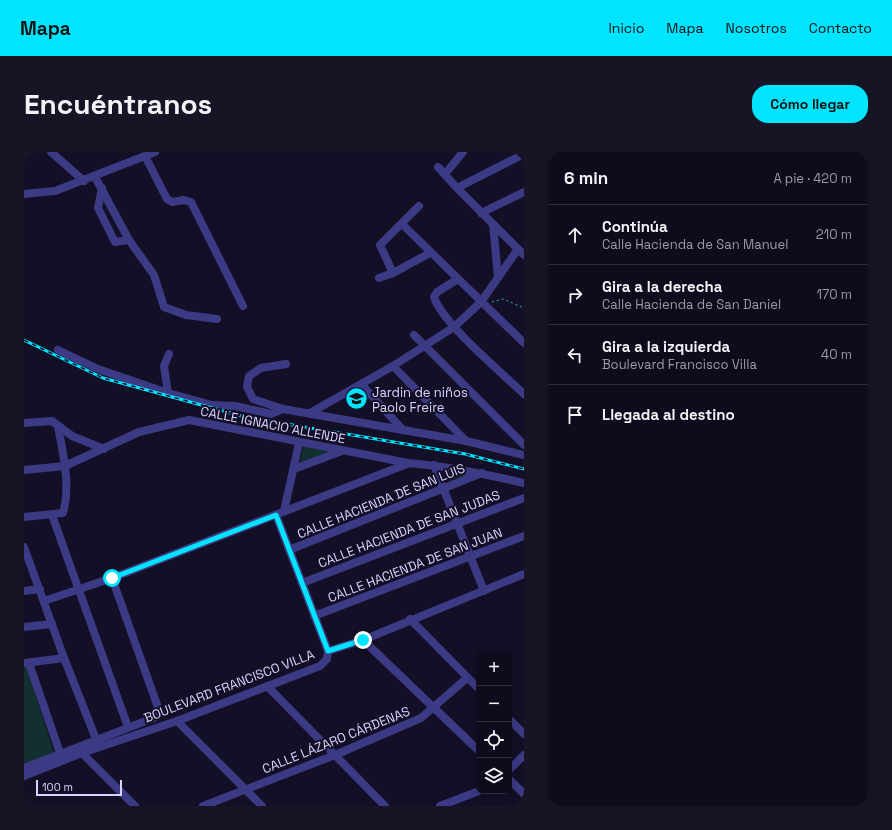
<!DOCTYPE html>
<html lang="es">
<head>
<meta charset="utf-8">
<style>
  body { margin:0; font-family:"Space Grotesk",sans-serif; background:#171425; color:#f1f3f6 }
  .controls { position:absolute; right:12px; bottom:12px; display:grid; overflow:hidden; border-radius:8px; box-shadow:0 2px 10px #0003 }
  .controls button { width:36px; height:36px; display:grid; place-items:center; padding:0; border:0; border-bottom:1px solid #2e2b3b; background:#0e0b1c; color:#f1f3f6; font:20px sans-serif }
  .scale { position:absolute; left:12px; bottom:10px; width:86px; box-sizing:border-box; padding-left:4px; border:2px solid #d9d4ff; border-top:0; font-size:11px; line-height:14px; white-space:nowrap; color:#d9d4ff; -webkit-text-stroke:3px #130f26; paint-order:stroke }
  .stop { position:absolute; width:12px; height:12px; margin:-9px; border:3px solid #00e5ff; border-radius:50%; background:#fff }
  .stop.end { background:#00e5ff; border-color:#fff; box-shadow:0 1px 4px #0008 }
  .list { margin:0; padding:0; list-style:none }
  h2 { display:flex; justify-content:space-between; align-items:center; height:52px; margin:0; padding:0 16px; font-size:17px }
  h2 small { font-size:13px; font-weight:400; color:#9b9ba3 }
  .list li { display:grid; grid-template-columns:26px 1fr auto; gap:12px; align-items:center; box-sizing:border-box; height:60px; padding:0 16px; border-top:1px solid #2e2b3b }
  .list b { display:block; font-size:15px; white-space:nowrap }
  .list p { margin:0; font-size:13px; white-space:nowrap; color:#9b9ba3 }
  .list em { font-size:13px; font-style:normal; color:#9b9ba3 }
  .icon { flex:none; width:22px; height:22px; fill:none; stroke:currentColor; stroke-width:2; stroke-linecap:round; stroke-linejoin:round }
  .map { position:relative; flex:none; width:500px; height:654px; overflow:hidden; border-radius:16px }
  header { display:flex; align-items:center; gap:24px; box-sizing:border-box; height:56px; padding:0 20px; background:#00e5ff; color:#111 }
  header strong { font-size:19px }
  nav { display:flex; gap:22px; margin-inline-start:auto; font-size:14px }
  .intro { display:flex; align-items:center; justify-content:space-between; box-sizing:border-box; height:96px; padding:0 24px }
  h1 { margin:0; font-size:28px }
  .button { padding:10px 18px; border-radius:16px; background:#00e5ff; color:#111; font-size:14px; font-weight:700 }
  main { display:flex; gap:24px; padding:0 24px }
  aside { flex:1; background:#0e0b1c; border-radius:16px; box-shadow:0 2px 10px #0003 }
  .map>svg:first-child { display:block }
</style>
</head>
<body>
<header>
<strong>Mapa</strong>
<nav><a>Inicio</a><a>Mapa</a><a>Nosotros</a><a>Contacto</a></nav>
</header>
<div class="intro"><h1>Encuéntranos</h1><a class="button">Cómo llegar</a></div>
<main>
<div class="map">
<svg width="500" height="654" viewBox="0 0 500 654">
  <rect width="100%" height="100%" fill="#130f26"/>
  <!-- green -->
  <g fill="#12302f">
    <path d="M280,293L309,300L276,310Z"/>
    <path d="M418,316L444,323L424,329Z"/>
    <path d="M0,515H3L30,601L0,612Z"/>
  </g>
  <g fill="none" stroke-linecap="round" stroke-linejoin="round">
    <!-- path -->
    <path stroke="#2fb8b0" stroke-width="1" stroke-dasharray="2 3" stroke-linecap="butt" d="M468,150L479,147L500,156"/>
    <!-- minor -->
    <g stroke="#3d3a85" stroke-width="8">
      <path d="M27,0L60,29"/>
      <path d="M121,4L143,47L148,50L160,48L167,50L219,154"/>
      <path d="M414,15L433,36L500,103"/>
      <path d="M421,22L439,0"/>
      <path d="M71,25L105,88L130,123L140,155L162,163L193,167"/>
      <path d="M78,36L74,56L91,90L105,88"/>
      <path d="M433,36L500,2"/>
      <path d="M0,42L31,39L131,0"/>
      <path d="M457,61L500,40"/>
      <path d="M378,72L500,191"/>
      <path d="M469,72L474,125"/>
      <path d="M369,121L356,93L395,54"/>
      <path d="M355,126L369,121L406,101"/>
      <path d="M434,127L413,140L410,145C418,171 478,221 500,242"/>
      <path d="M390,183L500,293"/>
      <path d="M34,198L74,217L144,241L188,253L211,254L247,262L259,257"/>
      <path d="M262,212L237,216L225,224L223,235L229,247L259,257L442,289L500,303"/>
      <path d="M369,214L442,289"/>
      <path d="M337,232L379,278"/>
      <path d="M144,241L140,214L145,202"/>
      <path d="M286,261L369,214L430,175L457,150L494,97"/>
      <path d="M0,271L28,269L48,284L80,297"/>
      <path d="M410,313L460,439"/>
      <path d="M270,317L318,299"/>
      <path d="M0,318L41,314L115,280L165,268L384,311C423,314 461,322 500,331"/>
      <path d="M260,359L275,291"/>
      <path d="M28,363L104,575"/>
      <path d="M252,363L304,499"/>
      <path d="M0,365L39,361C47,333 39,302 34,274"/>
      <path d="M0,395L40,506L72,587"/>
      <path d="M265,398L458,321"/>
      <path d="M278,431L500,346"/>
      <path d="M0,439L16,437"/>
      <path d="M20,449L88,426L383,312"/>
      <path d="M290,464L500,384"/>
      <path d="M386,467L455,537"/>
      <path d="M0,475L28,472"/>
      <path d="M339,488L455,599"/>
      <path d="M304,499L339,488L500,422"/>
      <path d="M1,511L40,506"/>
      <path d="M5,511L36,601"/>
      <path d="M243,534L361,654"/>
      <path d="M485,567L500,582"/>
      <path d="M153,569L238,654"/>
      <path d="M58,601L111,654"/>
      <path d="M0,616L132,565L136,561L88,426"/>
      <path d="M485,618L500,603"/>
      <path d="M0,624L58,601L153,569L296,514L303,507L304,499"/>
      <path d="M485,627L500,642"/>
      <path d="M179,654L311,603L397,566L443,526"/>
      <path d="M416,654L455,639"/>
    </g>
    <defs>
      <path id="rail" d="M0,188L79,226L221,265L441,302L500,317"/>
    </defs>
    <!-- rail casing -->
    <use href="#rail" stroke="#00e5ff" stroke-width="3"/>
    <!-- rail -->
    <use href="#rail" stroke="#130f26" stroke-width="1.5" stroke-dasharray="4.5" stroke-linecap="butt"/>
  </g>
  <g fill="none" stroke-linecap="round" stroke-linejoin="round">
    <!-- route -->
    <path stroke="#00e5ff" stroke-width="5" d="M88,426L252,363L304,499L339,488"/>
  </g>
  <!-- icons -->
  <defs>
    <symbol id="school-disc" viewBox="-11 -11 22 22"><circle r="9.5" fill="#00e5ff" stroke="#130f26"/><path d="M0-5L7-2L0 1L-7-2ZM-4 1L0 2.5L4 1V4Q0 6-4 4Z" fill="#111"/></symbol>
  </defs>
  <g fill-rule="evenodd">
    <use href="#school-disc" x="320" y="234" width="25" height="25"/>
  </g>
  <g text-anchor="middle" dominant-baseline="central" stroke-width="4" stroke-linejoin="round" paint-order="stroke">
    <!-- poi labels -->
    <g font-size="13" fill="#d9d4ff" stroke="#130f26" text-anchor="start">
      <text x="348" y="240">Jardin de niños<tspan x="348" dy="15">Paolo Freire</tspan></text>
    </g>
    <!-- street labels -->
    <g font-size="13" fill="#d9d4ff" stroke="#130f26">
      <text transform="translate(249 273) rotate(11)">CALLE IGNACIO ALLENDE</text>
      <text transform="translate(357 349) rotate(-22)">CALLE HACIENDA DE SAN LUIS</text>
      <text transform="translate(385 377) rotate(-21)">CALLE HACIENDA DE SAN JUDAS</text>
      <text transform="translate(391 413) rotate(-21)">CALLE HACIENDA DE SAN JUAN</text>
      <text transform="translate(205 534) rotate(-21)">BOULEVARD FRANCISCO VILLA</text>
      <text transform="translate(312 588) rotate(-22)">CALLE LÁZARO CÁRDENAS</text>
    </g>
  </g>
</svg>
<div class="controls">
<button>+</button>
<button>−</button>
<button><svg class="icon" aria-label="locate" viewBox="0 0 24 24"><circle cx="12" cy="12" r="6"/><path d="M12 2v4M12 18v4M2 12h4M18 12h4"/></svg></button>
<button><svg class="icon" aria-label="layers" viewBox="0 0 24 24"><path d="M12 4l9 5-9 5-9-5zM3 14l9 5 9-5"/></svg></button>
</div>
<div class="scale">100 m</div>
<div class="stop" style="left:88px;top:426px"></div>
<div class="stop end" style="left:339px;top:488px"></div>
</div>
<aside>
<h2>6 min<small>A pie · 420 m</small></h2>
<ul class="list">
<li><svg class="icon" aria-label="ahead" viewBox="0 0 24 24"><path d="M12 20V5M6 11l6-6 6 6"/></svg><div><b>Continúa</b><p>Calle Hacienda de San Manuel</p></div><em>210 m</em></li>
<li><svg class="icon" aria-label="right" viewBox="0 0 24 24"><path d="M7 20v-9h11M14 6l5 5-5 5"/></svg><div><b>Gira a la derecha</b><p>Calle Hacienda de San Daniel</p></div><em>170 m</em></li>
<li><svg class="icon" aria-label="left" viewBox="0 0 24 24"><path d="M17 20v-9H6M10 6l-5 5 5 5"/></svg><div><b>Gira a la izquierda</b><p>Boulevard Francisco Villa</p></div><em>40 m</em></li>
<li><svg class="icon" aria-label="arrive" viewBox="0 0 24 24"><path d="M6 21V4h12l-3 4 3 4H6"/></svg><div><b>Llegada al destino</b></div></li>
</ul>
</aside>
</main>
</body>
</html>
